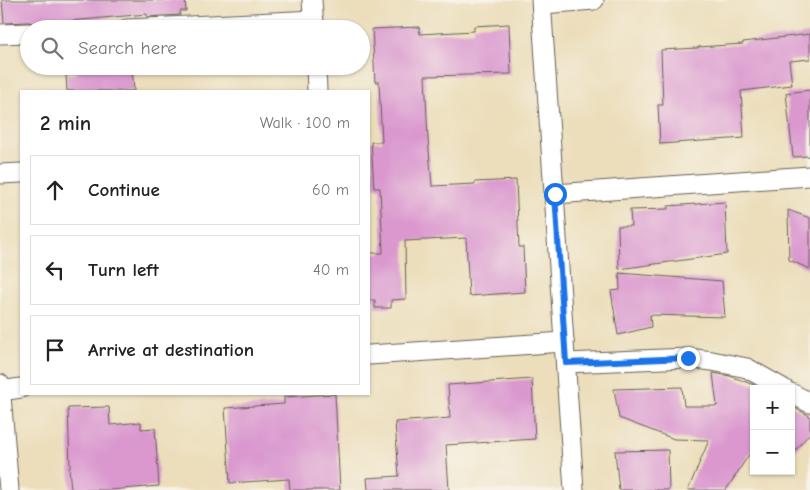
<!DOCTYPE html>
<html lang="en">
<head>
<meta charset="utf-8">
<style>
  body { margin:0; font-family:"Comic Neue",sans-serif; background:#f2f2f2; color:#222 }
  .controls { position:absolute; right:15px; bottom:15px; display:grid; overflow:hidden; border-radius:0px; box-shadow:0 1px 4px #0004 }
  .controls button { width:45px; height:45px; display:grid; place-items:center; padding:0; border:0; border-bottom:1px solid #e0e0e0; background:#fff; color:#222; font:25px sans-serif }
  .stop { position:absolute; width:15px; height:15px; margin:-11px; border:4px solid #1a73e8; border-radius:50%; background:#fff }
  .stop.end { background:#1a73e8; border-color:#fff; box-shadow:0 1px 5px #0008 }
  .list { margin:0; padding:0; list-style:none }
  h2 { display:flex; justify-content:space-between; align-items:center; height:65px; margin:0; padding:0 20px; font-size:21px }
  h2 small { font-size:16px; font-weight:400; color:#767676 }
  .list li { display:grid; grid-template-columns:32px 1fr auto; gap:15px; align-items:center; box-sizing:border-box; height:70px; margin:0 10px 10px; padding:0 10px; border:1px solid #e0e0e0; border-radius:0px }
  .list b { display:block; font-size:19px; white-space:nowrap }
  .list em { font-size:16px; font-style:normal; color:#767676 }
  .icon { flex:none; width:28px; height:28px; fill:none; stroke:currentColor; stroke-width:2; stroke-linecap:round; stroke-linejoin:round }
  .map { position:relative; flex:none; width:810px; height:490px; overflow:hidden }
  .search { position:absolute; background:#fff; box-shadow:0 1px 4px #0004; left:20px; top:20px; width:350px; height:55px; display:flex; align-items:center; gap:12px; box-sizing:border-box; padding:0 18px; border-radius:28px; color:#767676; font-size:19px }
  .panel { position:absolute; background:#fff; box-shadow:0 1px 4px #0004; left:20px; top:90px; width:350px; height:305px; border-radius:0px }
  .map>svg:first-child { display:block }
</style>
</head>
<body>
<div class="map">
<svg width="810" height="490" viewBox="0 0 810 490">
  <rect width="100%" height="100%" fill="#f7f3e8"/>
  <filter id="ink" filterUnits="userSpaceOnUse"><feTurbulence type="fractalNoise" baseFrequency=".02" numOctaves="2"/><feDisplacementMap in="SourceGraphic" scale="10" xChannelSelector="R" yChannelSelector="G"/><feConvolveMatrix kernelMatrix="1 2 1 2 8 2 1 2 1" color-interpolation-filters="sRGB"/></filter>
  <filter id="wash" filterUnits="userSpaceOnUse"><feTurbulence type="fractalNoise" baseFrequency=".0096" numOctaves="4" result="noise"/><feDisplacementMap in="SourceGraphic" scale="20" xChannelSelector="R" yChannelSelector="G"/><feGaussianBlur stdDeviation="1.12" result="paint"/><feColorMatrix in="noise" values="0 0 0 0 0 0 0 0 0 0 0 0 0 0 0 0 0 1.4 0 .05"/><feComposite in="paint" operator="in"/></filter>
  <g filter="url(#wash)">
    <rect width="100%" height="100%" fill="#ecdebb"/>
    <g id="blocks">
      <!-- building -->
      <g fill="#da98cf">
        <path d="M2,0H185L186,11H180V15L147,17V14L36,24L29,22L4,23Z"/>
        <path d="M509,24L511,74L425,76L428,139L432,186L475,184V182L516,180L519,247H523L525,292L469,296L466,238L405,241L406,299L391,300V308H375V300H369V253H383L380,188H374L371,142H382L379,82H375L372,29L419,27L420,34L474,31V26Z"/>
        <path d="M810,34V59L789,61L792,85L741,91L744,138L660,144L658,105H663L661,50L698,48V47L743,44V42Z"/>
        <path d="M76,66H114V70L132,68L134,91H67L66,75L77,74Z"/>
        <path d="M810,90V156L793,157L786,93Z"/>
        <path d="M725,202L727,254L619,269L618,226H631L630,210L668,209V206Z"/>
        <path d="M788,210L810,218V269L789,260Z"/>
        <path d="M619,273L722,281L725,317L650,315L651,327L618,335L611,291L620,290Z"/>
        <path d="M713,373L730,376L754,385V447L726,490H688L709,440L674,439L619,418L614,389L682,387L684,406H717Z"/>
        <path d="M532,379L535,439L446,445L449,490H368L367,478L399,476L395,422L450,418L448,385Z"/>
        <path d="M335,394L340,490H290L289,479L230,483L225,408L284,404V397Z"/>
        <path d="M791,406L810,416V433L791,456Z"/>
        <path d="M109,407L110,425L141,422V429L155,428L159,486L110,490H71L69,468H70L68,408Z"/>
        <path d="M668,450L669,490H619L615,451Z"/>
      </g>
    </g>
  </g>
  <g filter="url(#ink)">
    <use href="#blocks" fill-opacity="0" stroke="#656054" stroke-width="1"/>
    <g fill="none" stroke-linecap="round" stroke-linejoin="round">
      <defs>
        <g id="minor">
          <path d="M312,0L314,29"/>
          <path d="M541,0L574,490"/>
          <path d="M542,4L594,0"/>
          <path d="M126,29L314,20"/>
          <path d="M0,34L29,33"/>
          <path d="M316,66L317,91"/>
          <path d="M0,174L21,173"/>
          <path d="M555,194L810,176"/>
          <path d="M369,355L564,342"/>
          <path d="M566,363L688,358L712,361L747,368L784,389"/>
          <path d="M0,384L9,490"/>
          <path d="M0,391L21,388"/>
          <path d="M791,393L810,403"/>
        </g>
      </defs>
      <!-- minor casing -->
      <use href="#minor" stroke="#656054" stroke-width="21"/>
      <!-- minor -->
      <use href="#minor" stroke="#fff" stroke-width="19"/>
    </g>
  </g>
  <g fill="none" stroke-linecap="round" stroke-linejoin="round" filter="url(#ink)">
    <!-- route -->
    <path stroke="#1a73e8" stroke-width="6" d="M555,194L566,363L688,358"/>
  </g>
</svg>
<div class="controls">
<button>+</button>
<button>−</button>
</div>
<div class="stop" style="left:555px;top:194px"></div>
<div class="stop end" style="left:688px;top:358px"></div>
<div class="search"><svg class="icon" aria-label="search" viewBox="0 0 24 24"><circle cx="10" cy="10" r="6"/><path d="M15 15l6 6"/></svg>Search here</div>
<section class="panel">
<h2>2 min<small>Walk · 100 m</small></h2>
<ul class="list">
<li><svg class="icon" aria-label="ahead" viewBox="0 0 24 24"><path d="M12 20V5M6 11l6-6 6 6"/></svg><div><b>Continue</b></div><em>60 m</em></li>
<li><svg class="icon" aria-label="left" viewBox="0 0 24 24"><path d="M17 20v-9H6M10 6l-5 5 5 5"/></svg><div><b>Turn left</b></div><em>40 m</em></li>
<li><svg class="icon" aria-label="arrive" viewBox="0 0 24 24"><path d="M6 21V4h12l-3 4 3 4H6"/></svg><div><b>Arrive at destination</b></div></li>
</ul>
</section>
</div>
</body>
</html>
